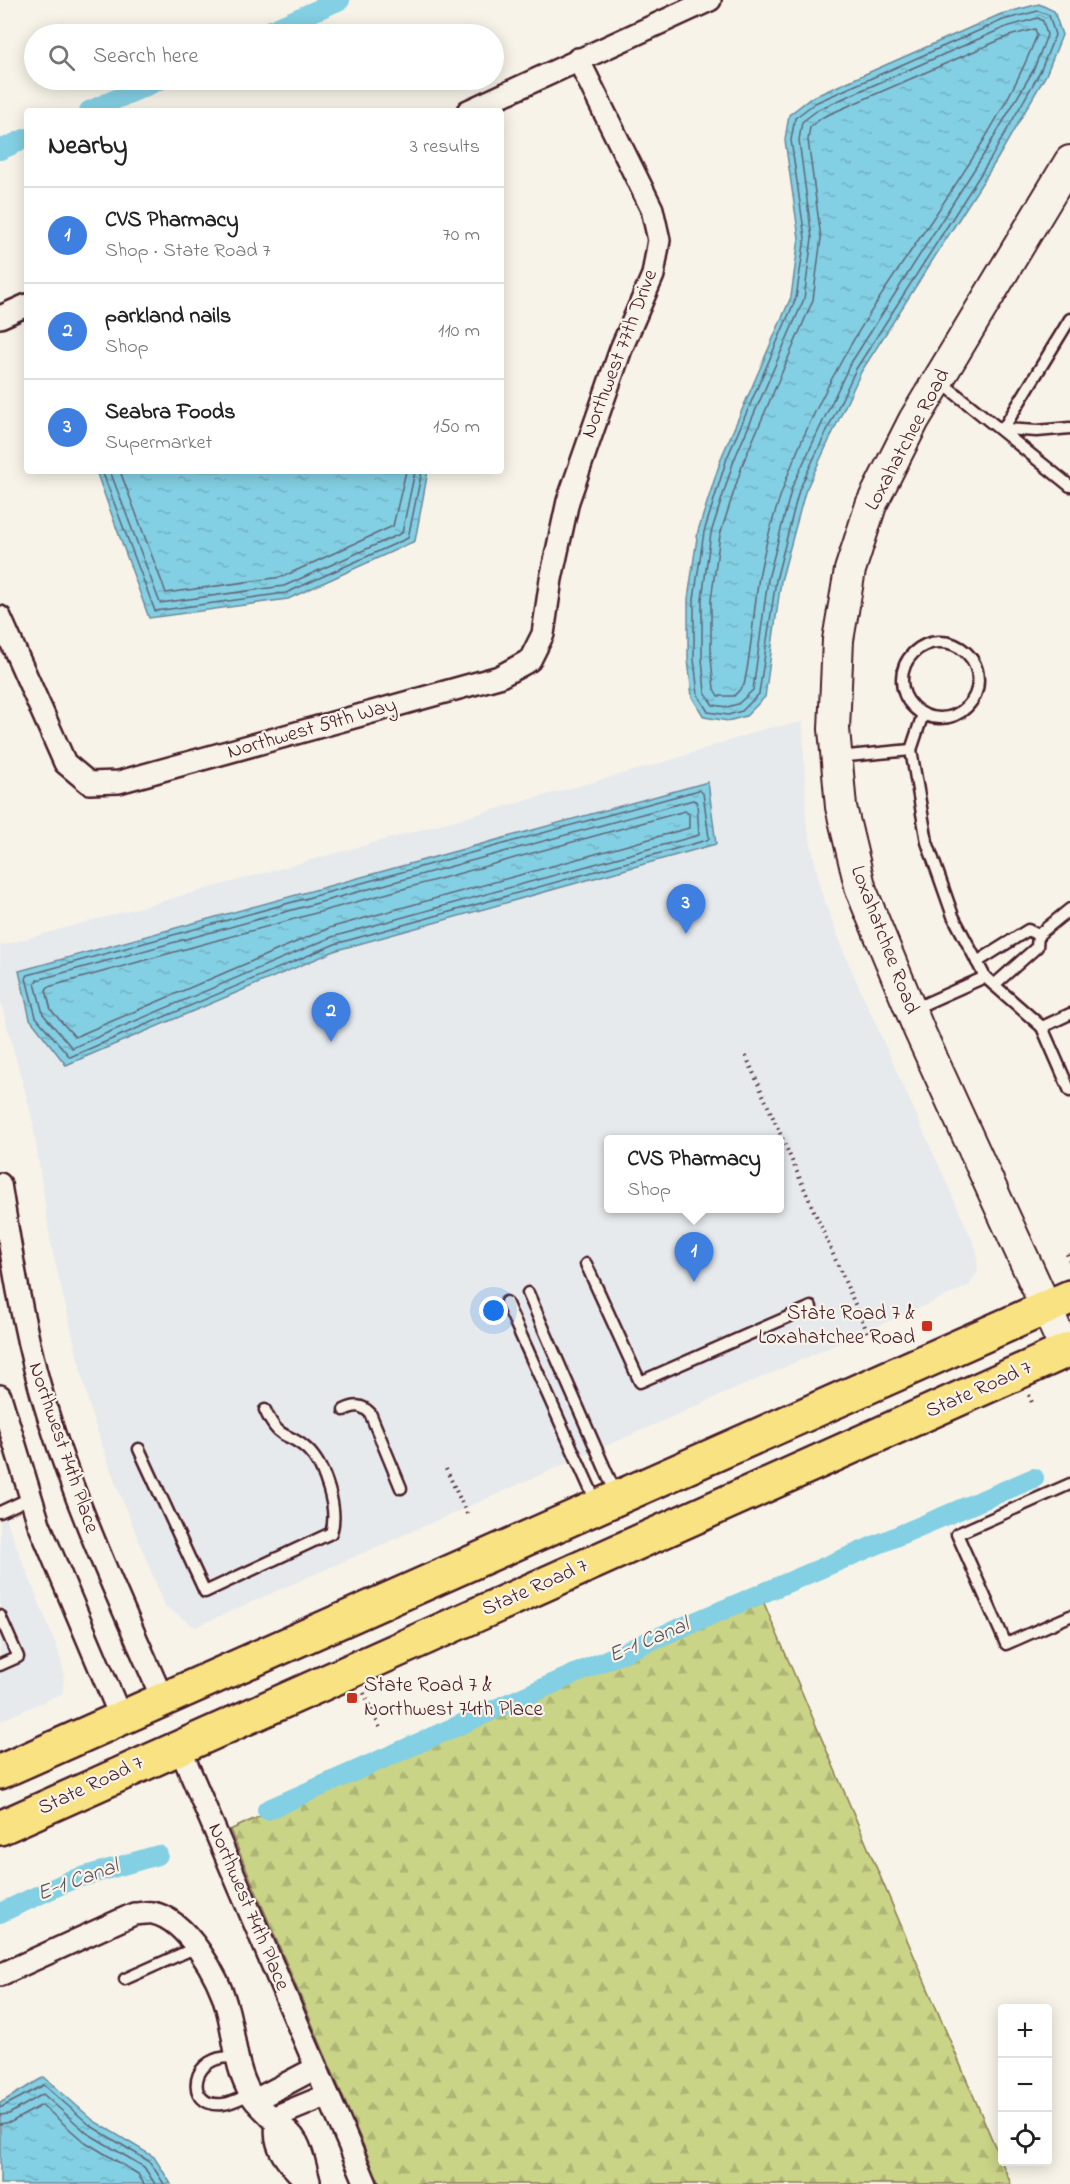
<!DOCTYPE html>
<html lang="en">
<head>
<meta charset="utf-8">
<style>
  body { margin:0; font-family:"Indie Flower",sans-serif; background:#f2f2f2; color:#222 }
  .controls { position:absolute; right:18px; bottom:18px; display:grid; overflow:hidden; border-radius:6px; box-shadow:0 3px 15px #0003 }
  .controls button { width:54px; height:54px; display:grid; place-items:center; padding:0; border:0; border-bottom:2px solid #e0e0e0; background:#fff; color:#222; font:30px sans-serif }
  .you { position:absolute; left:494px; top:1311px; width:21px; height:21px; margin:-15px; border:4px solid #fff; border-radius:50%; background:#1a73e8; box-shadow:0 0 0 9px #1a73e833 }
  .badge { display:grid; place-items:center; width:39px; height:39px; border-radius:50%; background:#b45309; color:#fff; font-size:20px; font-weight:700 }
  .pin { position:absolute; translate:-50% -50px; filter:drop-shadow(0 2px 3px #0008) }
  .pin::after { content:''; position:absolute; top:32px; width:21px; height:18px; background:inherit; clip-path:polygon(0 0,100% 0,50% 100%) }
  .popup { position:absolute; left:604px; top:1135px; width:180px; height:78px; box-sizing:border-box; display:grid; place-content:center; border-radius:6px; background:#fff; filter:drop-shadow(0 2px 4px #0005); font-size:20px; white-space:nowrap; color:#767676 }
  .popup b { font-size:22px; color:#222 }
  .popup::after { content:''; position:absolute; left:50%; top:100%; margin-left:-12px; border:12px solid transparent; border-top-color:#fff }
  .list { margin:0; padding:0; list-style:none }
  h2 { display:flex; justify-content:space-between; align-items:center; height:78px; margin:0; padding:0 24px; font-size:26px }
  h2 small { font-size:20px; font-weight:400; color:#767676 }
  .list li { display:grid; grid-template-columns:39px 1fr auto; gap:18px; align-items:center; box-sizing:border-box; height:96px; padding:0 24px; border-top:2px solid #e0e0e0 }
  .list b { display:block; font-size:22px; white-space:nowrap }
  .list p { margin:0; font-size:20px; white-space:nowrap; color:#767676 }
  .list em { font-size:20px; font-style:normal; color:#767676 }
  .icon { flex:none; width:33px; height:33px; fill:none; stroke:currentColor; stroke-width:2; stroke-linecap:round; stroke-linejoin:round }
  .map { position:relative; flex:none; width:1070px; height:2184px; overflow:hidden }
  .search { position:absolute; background:#fff; box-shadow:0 3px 15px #0003; left:24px; top:24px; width:480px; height:66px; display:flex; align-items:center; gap:15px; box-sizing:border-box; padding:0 21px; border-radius:33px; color:#767676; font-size:22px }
  .panel { position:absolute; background:#fff; box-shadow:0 3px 15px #0003; left:24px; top:108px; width:480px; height:366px; border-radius:6px }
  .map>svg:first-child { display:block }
</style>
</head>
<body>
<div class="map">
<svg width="1070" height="2184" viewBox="0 0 1070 2184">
  <defs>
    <pattern id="forest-firs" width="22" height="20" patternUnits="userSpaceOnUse" patternTransform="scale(1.5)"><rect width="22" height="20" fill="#c9d487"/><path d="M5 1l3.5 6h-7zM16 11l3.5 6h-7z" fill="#aeb675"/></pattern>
    <pattern id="water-ripples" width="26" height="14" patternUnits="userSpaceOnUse" patternTransform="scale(1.5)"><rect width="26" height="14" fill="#83cfe3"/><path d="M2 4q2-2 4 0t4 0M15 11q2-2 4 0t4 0" fill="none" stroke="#73b1c3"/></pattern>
  </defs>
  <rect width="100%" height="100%" fill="#f7f3e8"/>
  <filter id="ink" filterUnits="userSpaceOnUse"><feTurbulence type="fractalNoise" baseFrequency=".0167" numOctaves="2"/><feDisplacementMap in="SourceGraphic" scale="12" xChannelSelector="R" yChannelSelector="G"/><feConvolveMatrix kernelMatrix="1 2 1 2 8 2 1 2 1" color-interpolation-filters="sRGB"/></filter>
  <g filter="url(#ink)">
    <!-- built -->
    <g fill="#e6eaed" fill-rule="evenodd">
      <path d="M803,722L806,820L821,891L848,962L977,1251L978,1271L969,1286L195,1627L165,1606L115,1482L91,1413L51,1245L32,1117L0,1000V946L665,762L764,729ZM608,1140H780V1208H608Z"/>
      <path d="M0,1505L58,1650L64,1673L63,1693L0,1721Z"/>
    </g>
    <!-- forest -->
    <path fill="url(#forest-firs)" stroke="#8a7a59" stroke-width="1.5" d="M758,1589L1011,2184H380L230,1830Z"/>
    <!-- water -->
    <g fill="url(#water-ripples)" stroke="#6c8999" stroke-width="1.5">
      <path d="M1039,4L1054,11L1062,35L1046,75L996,161L861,372L805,492L781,581L765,697L746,716L728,721L704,717L692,697L688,659V599L698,531L722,456L791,297L799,238L785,140L789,115L811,98L1001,14Z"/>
      <path d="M96,471H428L415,541L288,599L149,618Z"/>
      <path d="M708,782L716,844L337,950L66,1065L30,1019L19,971Z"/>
      <path d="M44,2077L94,2121L154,2157L171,2184H0V2103Z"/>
    </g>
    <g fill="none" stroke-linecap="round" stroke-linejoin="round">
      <!-- shore -->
      <g stroke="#616575" stroke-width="1.5">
        <path d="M1038,11L1049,15L1055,35L1040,72L991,158L856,369L799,490L776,580L759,694L742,711L728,715L708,712L698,695L694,659V599L704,532L727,458L796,298L805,238L791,140L795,118L815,103L1003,20Z"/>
        <path d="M1038,18L1043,21L1047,35L1034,69L984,154L849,366L792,487L768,579L753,690L738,704L727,707L713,705L705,693L702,658V599L711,533L734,460L804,299L812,238L799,140L802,122L819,109L1006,27Z"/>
        <path d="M1035,29L1037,35C991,153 902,251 841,362C804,428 773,502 759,577C753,613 752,650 744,685L734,696H718L714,689L711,658V600L720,535L743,463L813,300L821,238L808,140L810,127L823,117L1009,36Z"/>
        <path d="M102,471L155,611L286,593L408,538L422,471"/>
        <path d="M110,471L160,603L284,586L402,533L415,471"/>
        <path d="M120,471L166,593L282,577L393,526L406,471"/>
        <path d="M699,790L703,793L709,838L707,840L335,944L70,1057L36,1017L26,978L28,975Z"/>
        <path d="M693,800L697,802L699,835L332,937L72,1048L43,1014L35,983L37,980Z"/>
        <path d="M685,811L689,814V828L329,928L75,1037L51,1010L46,990L48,987Z"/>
        <path d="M0,2108L44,2085L91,2126L150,2162L164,2184"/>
        <path d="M0,2115L9,2114L43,2094L87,2133L144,2167L155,2184"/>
        <path d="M0,2124L11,2122L42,2105L82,2140L138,2174L144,2184"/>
      </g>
      <!-- canal -->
      <g stroke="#83cfe3" stroke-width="20">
        <path d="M262,34L340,0"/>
        <path d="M89,111L160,80"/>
        <path d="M0,150L27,138"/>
        <path d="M267,1810L645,1643L1034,1478"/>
        <path d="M0,1913L71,1880L158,1855"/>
      </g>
      <defs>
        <g id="lane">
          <path d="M1070,319L1003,429L1037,431L1070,428"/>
          <path d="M941,382L1070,486"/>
          <circle cx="940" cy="680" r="38"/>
          <path d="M911,750L923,714"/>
          <path d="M837,757L911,750L927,842L953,916L985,977L1042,1027L1070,1014"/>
          <path d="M1038,935L1070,909"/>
          <path d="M977,962L1028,930L1038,935L1037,947L994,985"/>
          <path d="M911,1010L985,977"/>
          <path d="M1042,1027L1070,1091"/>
          <path d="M586,1264L640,1382L811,1307"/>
          <path d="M528,1293L616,1494"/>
          <path d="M506,1302L597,1504"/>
          <path d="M344,1410C355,1405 361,1404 370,1413L401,1488"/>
          <path d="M139,1449L205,1592L331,1533C339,1510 325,1467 308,1450C287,1430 280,1443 265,1410"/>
          <path d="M1070,1484L957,1534L1006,1644L1070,1616"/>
          <path d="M0,1512L30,1498"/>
          <path d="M0,1616L18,1657L0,1665"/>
          <path d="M125,1979L197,1947"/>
          <path d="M238,2058C189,2050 183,2109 223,2104C232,2103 241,2098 250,2094"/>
        </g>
        <g id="street">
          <path d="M468,111L710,0"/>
          <path d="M0,317L27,305"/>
          <path d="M0,617L65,763L89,783L119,782L499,677L530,660L543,634L551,579L568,501L621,349L653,275L659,240L652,209L578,59"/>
          <path d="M0,1184C13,1264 25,1344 50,1421C80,1516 123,1608 163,1700"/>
          <path d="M0,1396L39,1524L121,1718"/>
          <path d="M179,1746L366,2184"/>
          <path d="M0,1975L134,1914C140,1914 147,1912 153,1913C187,1920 219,1977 227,2008C235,2036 235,2068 250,2093C256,2105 269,2113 277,2124C272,2150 292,2167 309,2184"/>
          <path d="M255,2100L316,2068"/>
          <path d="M272,2118L328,2095"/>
          <path d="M277,2124C301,2135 302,2157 309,2181"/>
        </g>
        <path id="secondary" d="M1066,1351L919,1030L861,890L841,807L834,729L838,640L850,570L871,505L914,420L1070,161"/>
        <g id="primary">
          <path d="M0,1772L1070,1297"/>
          <path d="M0,1828L1070,1349"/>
        </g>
      </defs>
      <!-- lane casing -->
      <use href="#lane" stroke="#4a1f2b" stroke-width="15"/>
      <!-- street casing -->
      <use href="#street" stroke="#4a1f2b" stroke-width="26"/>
      <!-- secondary casing -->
      <use href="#secondary" stroke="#4a1f2b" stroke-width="34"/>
      <!-- primary casing -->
      <use href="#primary" stroke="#4a1f2b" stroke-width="38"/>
      <!-- path -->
      <g stroke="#4a1f2b" stroke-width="4" stroke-dasharray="1.5 4.5" stroke-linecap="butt">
        <path d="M746,1056L869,1336"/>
        <path d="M1067,1254L1070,1261"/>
        <path d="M1029,1395L1033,1405"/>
        <path d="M446,1469L468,1516"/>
        <path d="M364,1693L381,1730"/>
      </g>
      <!-- lane -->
      <use href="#lane" stroke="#f7f3e8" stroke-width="10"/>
      <!-- street -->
      <use href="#street" stroke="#f7f3e8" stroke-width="21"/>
      <!-- secondary -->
      <use href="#secondary" stroke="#f7f3e8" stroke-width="30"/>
      <!-- primary -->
      <use href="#primary" stroke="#f8e281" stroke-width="33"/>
    </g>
  </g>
  <!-- markers -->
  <g fill="#c8321e" stroke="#f7f3e8" stroke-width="2">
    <rect x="921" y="1320" width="12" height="12" rx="3"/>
    <rect x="346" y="1692" width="12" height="12" rx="3"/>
  </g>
  <g text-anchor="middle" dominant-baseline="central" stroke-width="4.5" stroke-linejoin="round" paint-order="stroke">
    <!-- street labels -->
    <g font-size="21" fill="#4a1f2b" stroke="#f7f3e8">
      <text transform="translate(620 354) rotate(-69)">Northwest 77th Drive</text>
      <text transform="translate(908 440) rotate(-62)">Loxahatchee Road</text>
      <text transform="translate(312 729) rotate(-16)">Northwest 59th Way</text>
      <text transform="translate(884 940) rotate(69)">Loxahatchee Road</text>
      <text transform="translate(979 1390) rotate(-24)">State Road 7</text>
      <text transform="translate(63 1448) rotate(71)">Northwest 74th Place</text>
      <text transform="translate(535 1588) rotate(-24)">State Road 7</text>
      <text transform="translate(91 1786) rotate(-25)">State Road 7</text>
      <text transform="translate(248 1907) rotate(67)">Northwest 74th Place</text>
    </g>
    <!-- poi labels -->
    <g font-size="21" fill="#4a1f2b" stroke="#f7f3e8" text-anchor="end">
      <text x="915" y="1314">State Road 7 &amp;<tspan x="915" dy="24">Loxahatchee Road</tspan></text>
      <text x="364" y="1686" text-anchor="start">State Road 7 &amp;<tspan x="364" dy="24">Northwest 74th Place</tspan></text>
    </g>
    <!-- water labels -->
    <g font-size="22" font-style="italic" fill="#5b5462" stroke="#f7f3e8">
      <text transform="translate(649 1641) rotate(-23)">E-1 Canal</text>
      <text transform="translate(78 1881) rotate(-20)">E-1 Canal</text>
    </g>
  </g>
</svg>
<div class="controls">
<button>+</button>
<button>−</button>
<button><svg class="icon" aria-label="locate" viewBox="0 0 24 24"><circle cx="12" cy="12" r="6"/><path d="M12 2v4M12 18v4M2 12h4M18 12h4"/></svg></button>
</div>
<div class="you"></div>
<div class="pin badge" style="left:694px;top:1282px;background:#3f7fe0">1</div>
<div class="popup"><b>CVS Pharmacy</b>Shop</div>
<div class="pin badge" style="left:331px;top:1042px;background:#3f7fe0">2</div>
<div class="pin badge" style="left:686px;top:934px;background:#3f7fe0">3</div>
<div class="search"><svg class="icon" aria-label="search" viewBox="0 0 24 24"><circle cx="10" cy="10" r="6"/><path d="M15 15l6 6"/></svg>Search here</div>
<section class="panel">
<h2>Nearby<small>3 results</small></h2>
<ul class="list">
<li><span class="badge" style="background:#3f7fe0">1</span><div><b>CVS Pharmacy</b><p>Shop · State Road 7</p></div><em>70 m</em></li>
<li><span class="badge" style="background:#3f7fe0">2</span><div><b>parkland nails</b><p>Shop</p></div><em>110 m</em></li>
<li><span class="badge" style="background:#3f7fe0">3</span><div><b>Seabra Foods</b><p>Supermarket</p></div><em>150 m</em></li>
</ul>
</section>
</div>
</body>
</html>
